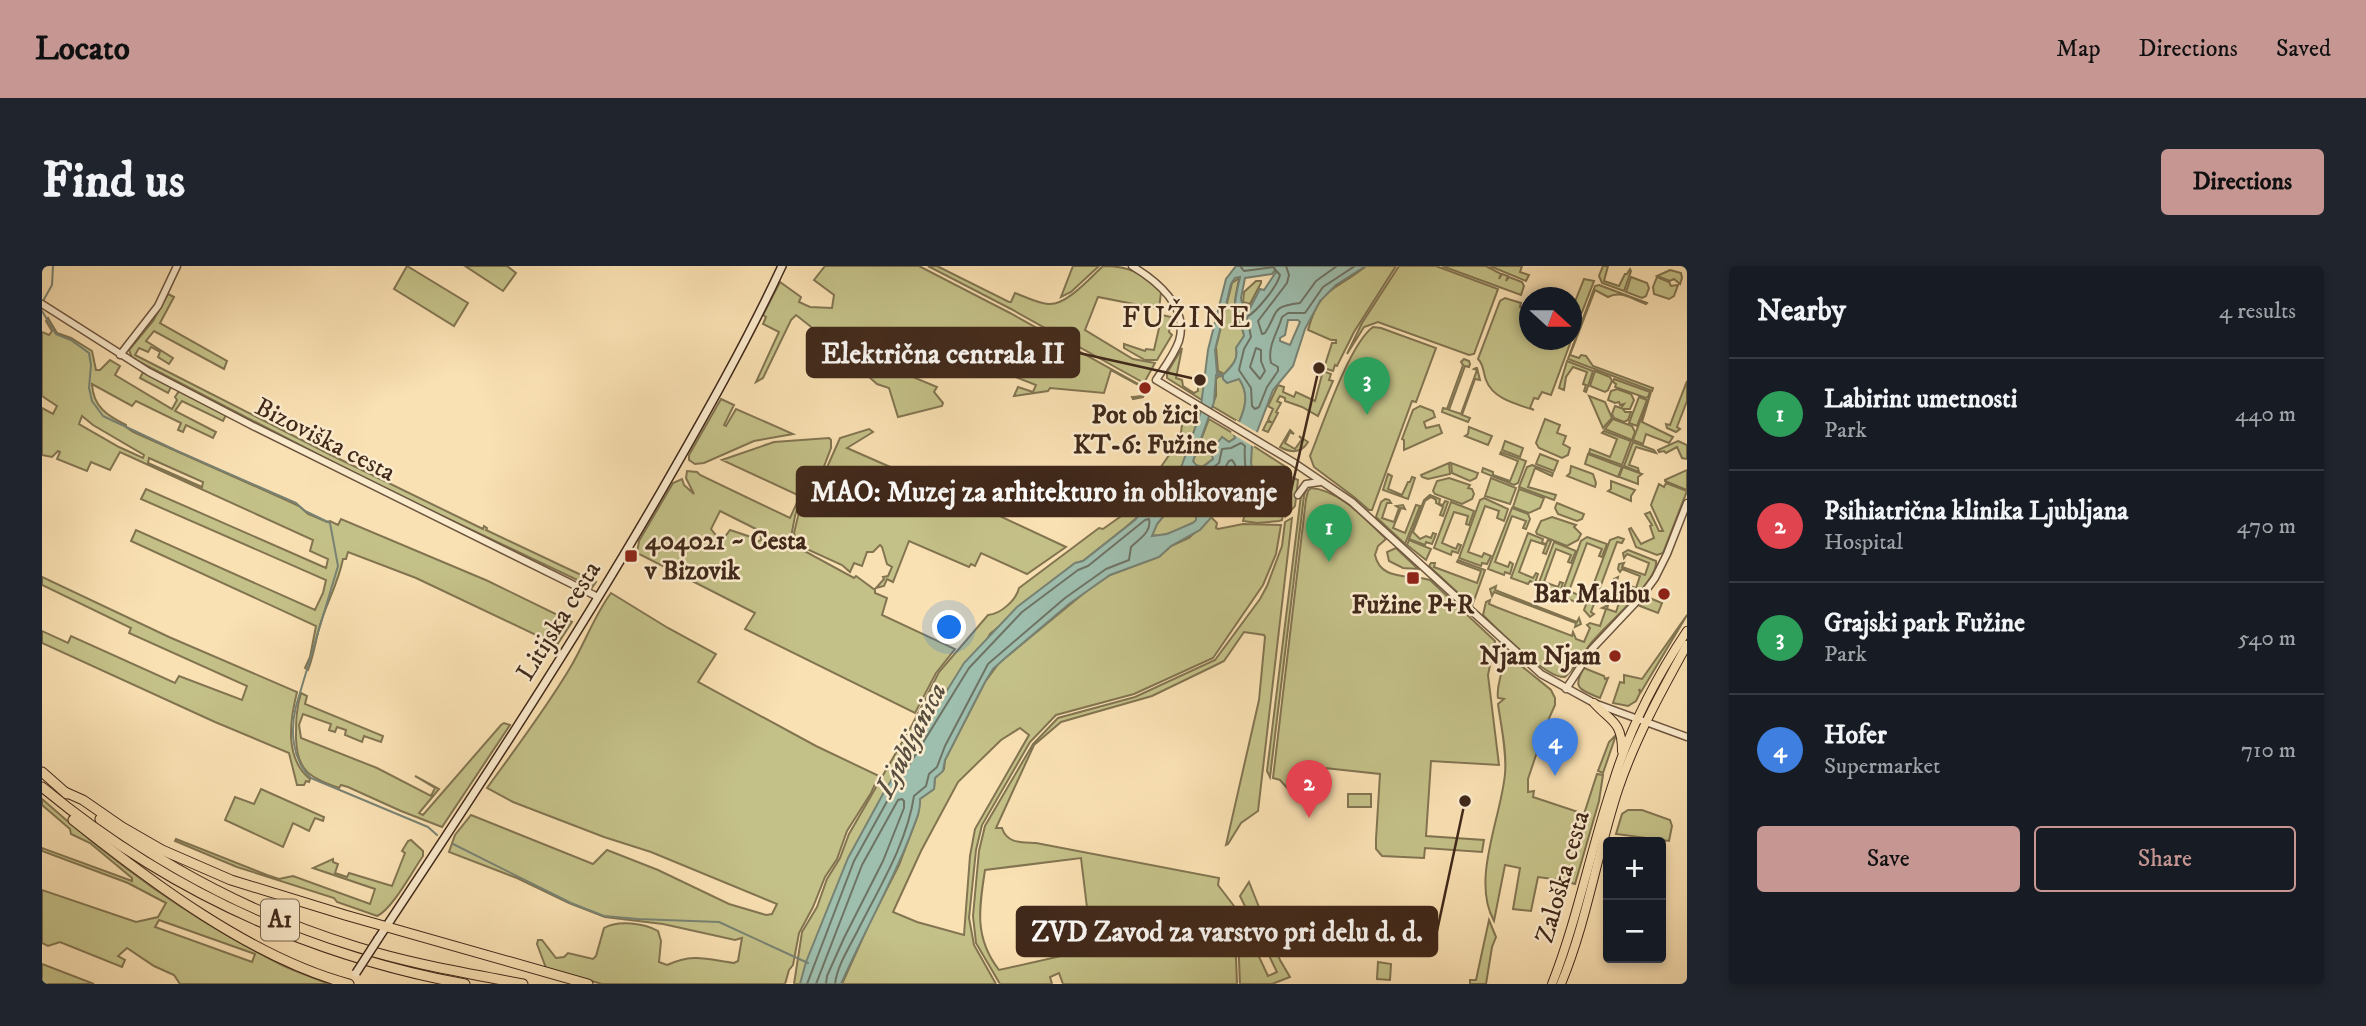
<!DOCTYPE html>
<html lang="en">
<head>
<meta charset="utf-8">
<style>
  body { margin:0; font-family:"IM FELL DW Pica",serif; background:#20242c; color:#f1f3f6 }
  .controls { position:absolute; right:21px; bottom:21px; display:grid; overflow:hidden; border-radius:7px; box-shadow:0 4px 10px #0003 }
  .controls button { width:63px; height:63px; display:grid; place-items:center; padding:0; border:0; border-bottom:2px solid #363941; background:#171b24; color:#f1f3f6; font:35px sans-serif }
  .compass { position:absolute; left:1477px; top:21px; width:63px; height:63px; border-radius:50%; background:#171b24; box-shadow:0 4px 10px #0003; rotate:111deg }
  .you { position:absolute; left:908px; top:362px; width:24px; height:24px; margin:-18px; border:5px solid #fff; border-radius:50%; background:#1a73e8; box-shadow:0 0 0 10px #1a73e833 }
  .badge { display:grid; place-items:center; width:46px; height:46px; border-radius:50%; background:#c59692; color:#fff; font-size:23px; font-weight:700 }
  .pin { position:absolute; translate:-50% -58px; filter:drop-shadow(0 2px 4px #0008) }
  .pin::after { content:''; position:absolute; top:37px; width:24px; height:21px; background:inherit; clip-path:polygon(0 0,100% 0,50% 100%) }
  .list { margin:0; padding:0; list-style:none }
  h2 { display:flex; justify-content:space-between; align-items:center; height:91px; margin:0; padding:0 28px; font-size:30px }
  h2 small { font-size:23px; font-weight:400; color:#9ea1a6 }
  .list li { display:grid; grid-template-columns:46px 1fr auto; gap:21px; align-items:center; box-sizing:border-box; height:112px; padding:0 28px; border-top:2px solid #363941 }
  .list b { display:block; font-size:26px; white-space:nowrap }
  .list p { margin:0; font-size:23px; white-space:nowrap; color:#9ea1a6 }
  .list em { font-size:23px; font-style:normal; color:#9ea1a6 }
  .actions { display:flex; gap:14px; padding:21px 28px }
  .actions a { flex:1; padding:16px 0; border:2px solid #c59692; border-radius:7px; text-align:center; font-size:24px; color:#c59692 }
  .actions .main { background:#c59692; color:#111 }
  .map { position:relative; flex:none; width:1645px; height:718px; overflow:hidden; border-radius:7px }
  header { display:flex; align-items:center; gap:42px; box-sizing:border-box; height:98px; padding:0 35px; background:#c59692; color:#111 }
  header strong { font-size:33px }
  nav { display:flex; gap:38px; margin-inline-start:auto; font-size:24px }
  .intro { display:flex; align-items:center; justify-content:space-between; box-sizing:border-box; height:168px; padding:0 42px }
  h1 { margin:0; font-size:49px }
  .button { padding:18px 32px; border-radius:7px; background:#c59692; color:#111; font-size:24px; font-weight:700 }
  main { display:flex; gap:42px; padding:0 42px }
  aside { flex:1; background:#171b24; border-radius:7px; box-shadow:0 4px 10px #0003 }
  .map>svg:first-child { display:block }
</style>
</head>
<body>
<header>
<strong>Locato</strong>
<nav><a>Map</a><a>Directions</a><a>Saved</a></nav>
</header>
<div class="intro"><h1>Find us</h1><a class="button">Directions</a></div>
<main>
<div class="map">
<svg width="1645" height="718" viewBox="0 0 1645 718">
  <rect width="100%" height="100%" fill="#fae1b3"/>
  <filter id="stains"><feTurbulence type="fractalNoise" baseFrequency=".00286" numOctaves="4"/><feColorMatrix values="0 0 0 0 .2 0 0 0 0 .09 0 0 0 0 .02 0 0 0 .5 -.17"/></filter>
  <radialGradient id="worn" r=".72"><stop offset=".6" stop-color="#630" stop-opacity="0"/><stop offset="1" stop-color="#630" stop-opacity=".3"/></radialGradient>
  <!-- green -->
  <g fill="#c4c188" stroke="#827451" stroke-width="2" fill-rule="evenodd">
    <path d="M365,0L426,37L412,60L352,23Z"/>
    <path d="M423,0H465L474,7L461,25Z"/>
    <path d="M783,0H877L968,47L1105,123L1101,131L1091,133L1090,131L1100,130L1102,122L1069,104L1062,127L1008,122L1006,125L972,130L976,121L991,126L994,119L897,81H895L892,87L877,81L866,109L895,121L892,126L901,137L900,140L856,151L847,122L835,118L826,110L805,111L794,97V90L776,84L773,64L754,49L749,54L721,112L714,116L737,66L721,58L724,51L721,49L738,16L759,31L757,36L768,41L790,42L792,29L772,14Z"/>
    <path d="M886,0H895L967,36H969L973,27C984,31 995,37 1006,38C1024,40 1048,12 1061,0C1089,0 1099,7 1119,26L1117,43L1056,31L1043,64L1091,93L1113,97L1102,117L969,43Z"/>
    <path d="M1031,0H1057L1029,26L1019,31Z"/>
    <path d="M1324,0H1354L1312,66L1295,100L1293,99L1291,105L1282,102L1290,77H1294V74H1289L1266,64C1278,20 1292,26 1324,0Z"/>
    <path d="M1357,0H1394L1456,23L1432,88L1427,89L1336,56L1322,61L1305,88L1320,57Z"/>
    <path d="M1400,0H1444L1459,8L1457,13L1460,8L1466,10L1464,15L1467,11L1480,16L1482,20L1479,29Z"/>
    <path d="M1448,0H1480L1478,6L1487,9L1484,15Z"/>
    <path d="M1561,0H1566L1562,15L1577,20L1583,8H1585L1588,3L1589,5L1582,25L1560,17L1557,10Z"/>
    <path d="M1628,4L1639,7L1640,12L1638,18L1632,13L1628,15L1615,10Z"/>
    <path d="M1589,11L1605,17L1607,22L1604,30L1600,32L1584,26Z"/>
    <path d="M1615,11L1627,16L1629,20L1636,19L1632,30L1627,33L1612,28L1611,21Z"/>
    <path d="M1197,12C1196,21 1192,32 1193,42C1193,52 1201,60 1202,70L1194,82C1197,94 1189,100 1182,108L1176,105L1174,81L1190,17Z"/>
    <path d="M1542,13L1552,15L1540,46L1537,48H1539L1509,129L1500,126L1496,133L1492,132L1488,142L1492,144C1474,138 1451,133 1444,114C1441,106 1442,99 1436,93L1458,35L1463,32L1479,37L1478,41L1487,45L1488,74H1530V61L1536,49L1530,47V37L1532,38Z"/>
    <path d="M1214,15H1219V17L1208,38L1201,36L1202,26Z"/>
    <path d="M1557,19L1605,37L1604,38C1590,33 1579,24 1566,31L1553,24L1528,89L1537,92L1539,89L1544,90L1551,100L1611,122L1610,125L1526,93L1553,20Z"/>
    <path d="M126,28L132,31L118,57L185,95L182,103L112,65L104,75L131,92L127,98L116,91L118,86L109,81L106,86L97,82L93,89L287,188L441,263L442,260L445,262L444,264L554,316L549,323L544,318L335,219L90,92L87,84L111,55Z"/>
    <path d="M1120,49L1129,51L1127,66L1130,69L1115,94H1103L1082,82V78L1103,85L1104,83L1112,84Z"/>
    <path d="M6,52L15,67L29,72L50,85L54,104H58L68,94L78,100L73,109L130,143L135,134L133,131L137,125L184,149L181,155L140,135L133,145L174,166L171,172L144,159L141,166L136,164L139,157L94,135L90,140L50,118C51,141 66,150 84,159V161L91,166L244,234L257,240L266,248L285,256L288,255L296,259L299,253L446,315L530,356L515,379L374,312L306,286L304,293H301C296,319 282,341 276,366C273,379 271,391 266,404L263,402L268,391L274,360L89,275L94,264L273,344L281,327L284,314L99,233L104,223L284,302L286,293L268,285L271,274L78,186L68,204L49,196L45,205L15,193L18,186L16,185L10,191L0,189V142L11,148L15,140L0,130V66L7,69L10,65L4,55ZM40,150L51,159L102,189L101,192L77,181L37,158ZM107,192L161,216L160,221L106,197Z"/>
    <path d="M1331,61L1339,62L1394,82L1374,136L1370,135L1330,244H1327L1312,231L1272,201L1268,190C1280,161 1307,78 1331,61Z"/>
    <path d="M1140,82L1134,112L1140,114L1141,120L1152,127L1156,125V121H1162L1160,134L1125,112V107Z"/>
    <path d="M1422,93L1427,95L1428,98L1427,101L1423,100L1407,144L1419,148L1435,104L1432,103L1434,102H1435L1438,114L1433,113L1420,149L1428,152L1426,156L1400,146L1401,142L1405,143L1421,99L1419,96Z"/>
    <path d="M1525,95L1551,105L1544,126L1542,125L1544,119L1541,118L1545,106L1531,101L1524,111L1522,124L1517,122Z"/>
    <path d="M1281,105L1289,108L1287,114L1291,115L1276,150L1260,141L1243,135V132L1238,130L1235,135L1239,137L1234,146L1236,147L1226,166L1221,164L1225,156H1229L1226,154L1231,143L1226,140L1236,119L1242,121L1241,126L1252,131L1254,126L1273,135Z"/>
    <path d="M1553,105L1568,111L1570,115L1566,124L1563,126L1548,120Z"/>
    <path d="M101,106L129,121L126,127L98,112Z"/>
    <path d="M1177,110L1197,113C1207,127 1204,141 1197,156L1170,140L1174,130V113Z"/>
    <path d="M1572,113L1608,126L1606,131L1604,132L1573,121L1574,118L1571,116Z"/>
    <path d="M1645,115V135L1635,161L1638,163L1634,166L1625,162L1624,158L1628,159Z"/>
    <path d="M1575,123L1589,128L1592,134L1588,143H1581L1583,146H1589L1586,154L1582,156L1572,152L1570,148L1573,140L1579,142L1582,138L1578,139L1577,136L1573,137L1566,134L1569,125Z"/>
    <path d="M1609,126L1600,156L1631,171L1627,177L1604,168L1601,178L1591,174Z"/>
    <path d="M1547,130L1563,136L1570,152L1561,162Z"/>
    <path d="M1597,131L1605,134L1595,160L1587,157Z"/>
    <path d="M679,133L692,139L682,159L684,160L694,143L751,168L712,175L662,197L653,198L647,194V189Z"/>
    <path d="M1378,140L1391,145L1393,151L1382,156L1384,162L1397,159L1400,167L1362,184V174L1360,173L1371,144Z"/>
    <path d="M1146,143L1158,148L1140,200L1128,215L1115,225L1099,248L1084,261L1041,295L1032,298L948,368L763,718H752L760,666L775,641L785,613L798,592L807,568L870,459L897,406L946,349C959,348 974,334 977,322L1057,262L1061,263L1092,241L1106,226L1114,208L1134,179L1139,167L1141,149Z"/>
    <path d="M1167,153L1192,168L1193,172L1187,176L1180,171L1171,193L1160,201L1154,200L1151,195Z"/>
    <path d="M1503,153L1518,159L1515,167L1524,170L1521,178L1528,182L1526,189L1520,192L1497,182L1494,177Z"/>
    <path d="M1571,153L1590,160L1593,166L1590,174L1563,163Z"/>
    <path d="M1427,161L1450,170L1446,179L1423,170L1426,168Z"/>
    <path d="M827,163L831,166L805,182L919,232L1024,281L985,308L939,287L933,300L929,298L927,301L867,275L851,316L845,313L842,320L834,322L842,313L841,311L846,310L850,301L845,298L840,281L838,279L831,286H825L820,300L812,297L808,306L800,299L756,279L752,267L758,242L767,224L783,206L798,172Z"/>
    <path d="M1248,164L1252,168L1248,166L1243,177L1253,183L1260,173L1257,170L1266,176C1259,188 1249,187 1238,181Z"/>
    <path d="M1562,165L1589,175L1580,199L1547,187L1548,183L1568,191L1575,173L1560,167Z"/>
    <path d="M787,172L789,174V182L781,203L768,217L759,231L753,250L749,271L755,281L812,312L814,310L833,324V327L845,332L840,349L913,383L894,407L873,447L703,363L713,347L595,287L597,275L631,217L640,213L642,219L652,228L644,212L645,205L655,206L658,209L748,252L758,230L680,194L732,176ZM678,245L718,265L719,274L715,276L709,271L688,264L682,272L677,273L669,263Z"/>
    <path d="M1463,175L1481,182L1478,191L1460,184Z"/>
    <path d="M1636,175L1645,179V193L1640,192L1635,181L1624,187L1622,185L1617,186L1616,184Z"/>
    <path d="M1591,176L1612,184L1614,187L1594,181L1587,199L1596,202L1597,206L1582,200Z"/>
    <path d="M1210,179L1247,203L1240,254L1237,255L1215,257L1201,255L1203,248L1186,242C1219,228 1206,206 1210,179Z"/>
    <path d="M1459,186L1484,195L1476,217L1472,219L1440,206L1441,202L1451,206V209L1468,215L1476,195L1458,188Z"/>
    <path d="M1498,188L1516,195L1512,205L1494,198Z"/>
    <path d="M1546,188L1580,201L1576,211L1543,198Z"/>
    <path d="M1407,197L1408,208L1386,213L1380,211L1379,209Z"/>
    <path d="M1409,197L1436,207L1434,212L1428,215L1410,207Z"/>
    <path d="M1490,199L1511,207L1510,210L1493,202L1486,221L1514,229L1512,234L1477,221L1485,201Z"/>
    <path d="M1529,200L1551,208L1554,217L1553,221L1525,210L1528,207Z"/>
    <path d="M1581,201L1600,208L1596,211V218L1577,211Z"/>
    <path d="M1645,204V224L1623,215V214Z"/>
    <path d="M1346,208L1350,210L1346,223L1360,229L1366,216H1368L1370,211L1373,212L1366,233L1341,224Z"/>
    <path d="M1249,211L1256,214L1253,240L1244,250Z"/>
    <path d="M1407,212L1428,219L1426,222L1430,223L1432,228L1430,233L1420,238L1393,228L1391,225L1395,215Z"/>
    <path d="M1449,212L1474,222L1468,238L1443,230Z"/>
    <path d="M1569,215L1593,224L1589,230V235L1566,225L1569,223Z"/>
    <path d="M1624,217L1645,225L1621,287L1615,289L1594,281L1587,263L1589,262L1599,278L1612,272L1608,260L1610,259L1603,248L1608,246L1617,265H1621L1609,239L1617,218L1622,221Z"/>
    <path d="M1265,221L1262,230L1228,511L1225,505L1259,229Z"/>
    <path d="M1269,222C1298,224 1324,254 1344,273L1336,280L1333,289C1337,307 1351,309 1367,311V313H1373L1374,311L1388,314L1453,375L1446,409L1457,499L1389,495L1384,570L1442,574L1440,586L1383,582L1382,592L1340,590L1334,583V573L1338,508L1264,500L1258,506L1247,524L1238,514L1231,512L1264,233L1266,225Z"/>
    <path d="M1477,223L1502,232L1498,242L1487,247L1471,241Z"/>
    <path d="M1388,229L1398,233L1397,238L1401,239L1403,235L1406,236L1401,250L1398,249L1401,241L1394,237V234L1389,231L1383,235L1371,266L1378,273L1384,270L1389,272L1391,267L1394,268L1390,278L1384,276L1383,279L1367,273L1382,234Z"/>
    <path d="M1442,232L1466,243L1462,255L1455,252L1457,245L1443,240L1426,286L1440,291L1442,287L1449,290L1445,298L1440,297L1439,300L1417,292L1438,234Z"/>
    <path d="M1343,233L1347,234L1349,237H1345L1340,252L1352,256L1357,242L1354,240L1361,239L1363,243L1359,242L1351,262L1363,267L1374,239L1378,240L1363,278L1334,251L1339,236Z"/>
    <path d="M1154,234V255L1151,257C1137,262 1125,272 1109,269L1115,258L1133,236L1143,238Z"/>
    <path d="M1409,236L1432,245L1427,259L1424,258L1426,250L1412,246L1400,277L1414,283L1416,278L1419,279L1416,287L1410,285L1409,289L1392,282Z"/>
    <path d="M1515,237L1542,248L1540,253L1535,255L1516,248L1513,242Z"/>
    <path d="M1470,242L1486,248L1488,253L1484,263L1481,262L1484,255L1470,250L1453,296L1466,301L1468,296L1471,298L1468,308L1463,306L1462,309L1446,303Z"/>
    <path d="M1169,251L1175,257L1174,262L1176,263L1201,258L1239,259L1234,288L1221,319L1171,392L1092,428L1014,449L988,476L940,559L934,584L927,652L932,679L954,718H800L827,658L857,599L876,549L878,533L892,523L893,512L902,503L903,494L943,416L957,397L1047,323L1068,309L1117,291L1129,280L1147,272ZM978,462L987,469L933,563L928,590L922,669L875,656L851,646L879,585L916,516L959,474Z"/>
    <path d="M1510,251L1534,259L1532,261L1539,268L1536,274L1525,280L1495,268L1494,266L1499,255Z"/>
    <path d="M1250,252L1216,545L1199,557L1186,578L1184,579L1217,434L1223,371L1222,369L1202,366L1182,395L1174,399L1110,430L1019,456L992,479L954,562H960C965,578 980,576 994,577L1177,612L1176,619L1192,640L1195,718H1021L1017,707L1008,711L1010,718H958L934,677L931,650L937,585L943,560L991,478L1016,452L1093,431L1173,394L1218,333L1225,320L1240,280L1243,256ZM1039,592L1050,683L957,704C932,672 937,642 943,604Z"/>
    <path d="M1486,267L1501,273L1500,277L1504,278L1506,274L1509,275L1504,288L1501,287L1504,279L1489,274L1477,306L1491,312L1494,307L1496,308L1493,317L1488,315L1486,318L1469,312Z"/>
    <path d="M1545,271L1565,278L1560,291L1557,290L1560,283L1545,277L1527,325L1541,331L1544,326L1546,327L1543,335L1538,334L1536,337L1519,330L1539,275Z"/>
    <path d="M1576,271L1582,273L1580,277L1575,276L1549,346L1552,348L1548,351L1542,344L1568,274Z"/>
    <path d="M1367,274L1389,283L1384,294L1365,279Z"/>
    <path d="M1512,276L1534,285L1529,297L1526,296L1529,289L1514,283L1502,316L1516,321L1518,316L1521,317L1518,326L1513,324L1511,328L1495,322Z"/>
    <path d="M1354,282L1375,302L1376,303L1361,302L1347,295L1345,286Z"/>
    <path d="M1586,284L1614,295C1617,314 1564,359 1550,376C1541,387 1534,402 1523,411C1504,413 1456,364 1441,349L1444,336L1448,334L1447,338L1454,341L1530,370L1531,366L1534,373L1542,376L1548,362L1545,359L1548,357L1558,360L1564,343L1560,342L1566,339L1565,343L1574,346L1578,334L1569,331L1567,334L1566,327L1571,325L1570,329L1585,334L1589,322L1575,317L1573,320L1570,317L1572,313L1576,311L1575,316L1594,322L1598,310L1580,303L1578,306L1576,303L1577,298L1582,297L1580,301L1603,309L1607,297L1585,288L1582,292L1581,287Z"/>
    <path d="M1416,294L1443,304L1430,340L1387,300L1389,297H1393L1392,301L1435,317L1439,305L1415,296Z"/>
    <path d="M0,311L127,371L255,426C248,454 242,492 268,513L267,516L264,515L262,519H255L247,487L173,456L0,377V365L26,377L29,370L133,417L137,410L200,434L205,420L87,367L89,362L0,319Z"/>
    <path d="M1454,320L1453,324L1535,356L1537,352L1539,358L1533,361L1534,357L1452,326L1450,330L1448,323Z"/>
    <path d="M569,327L626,362L674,388L656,416L774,480L837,510L829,527L805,565L795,593L783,611L771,641L757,667L751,699L747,704L743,718H560L504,702L495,678L496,674H500L514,692L522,691L526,687L551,693L554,690L562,662C576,654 602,657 616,665L619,675L617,696L625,699C651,687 664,693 692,697L696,695L700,672L693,674L621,658L563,651L527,637L475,612L407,586L413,569L429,549L551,598L565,584L616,604L687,638L724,649L730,648L735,638L609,586L562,571L471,536L445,522C474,482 503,444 528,402C543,377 552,350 569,327Z"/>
    <path d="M1605,331L1620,337L1616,347L1598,340Z"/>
    <path d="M1645,349L1599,426L1597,423L1598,427L1594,435L1586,440L1571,437L1578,416L1582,417V409L1600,413Z"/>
    <path d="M1460,384L1509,424L1513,432V439L1504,459L1486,513V526L1492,525L1491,531L1542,548L1555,508L1561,509L1557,535L1533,618L1518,614L1496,611L1489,645L1471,643L1478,602L1463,599L1452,655C1429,614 1459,552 1463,508C1465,485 1459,460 1456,438L1462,433L1456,432C1454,420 1460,411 1460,400L1454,396Z"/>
    <path d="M1542,402L1562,410L1563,413L1566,412L1558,432C1539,424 1529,423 1542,402Z"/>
    <path d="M259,427L265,430L263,438L341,470L339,476L322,470L320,476L303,469L304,464L295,461L293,466L287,464L289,458L261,448L257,459L259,472L335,502L389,530L393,522L373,510L397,523L377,547L381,549L459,459L462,457L468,459L400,561L359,545L306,521L299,519L297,522C268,511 255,506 254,472C254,456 254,443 259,427Z"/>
    <path d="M1574,469L1561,507L1556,505L1567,476Z"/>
    <path d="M219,523L282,551L281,555L273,552L267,565L251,557L241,581L183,554L193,531L212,538Z"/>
    <rect x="1306" y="528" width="23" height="13"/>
    <path d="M0,533C75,600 148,652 238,698C254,706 271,711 287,718H138L132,709L112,700L85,682L76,690L83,694L80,701L18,676L6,680L0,677V624L94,656L116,651L124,637L86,617L0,585V582L90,615V612L48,577L29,568L28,563L0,539ZM117,654L213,688L210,696L113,661Z"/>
    <path d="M1586,544H1600L1628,554L1630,560L1627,575L1574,568L1580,548Z"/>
    <path d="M134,573L225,609L237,613L251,610L328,638L333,623L271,602L291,593V596L296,598L293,607L305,611L307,607L350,620L363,587L360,585L366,575L369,574L381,585V590C371,604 350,644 335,650L295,636L292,632L195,601L133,575Z"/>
    <path d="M1207,616L1238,694L1248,711L1230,718H1198L1195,644L1226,710L1235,706L1198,630Z"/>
    <path d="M1447,654L1454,671L1450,681L1444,718H1428V714H1434Z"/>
    <path d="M1336,696L1349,698L1348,714L1335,713Z"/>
    <path d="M0,698L52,718H0Z"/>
  </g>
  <!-- water -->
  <path fill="#9ebeae" stroke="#788273" stroke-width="2" fill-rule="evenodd" d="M1194,0H1324L1294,19L1278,35L1263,63L1251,100L1231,124L1210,179L1209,196L1211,216L1204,233L1174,246L1158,264L1129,280L1117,291L1068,309L1027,338L962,393L951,403L943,416L903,494L901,505L893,512L892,523L878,533C879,546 872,558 868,570C848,621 821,668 799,718H758L764,696L806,592L842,526L922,397L975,341L1033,297L1041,295L1093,254L1111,233L1115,225L1128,215L1140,199L1158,148L1166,84L1184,13ZM1233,4L1234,6L1222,24L1218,23L1208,42L1200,37L1199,32L1203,12L1230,8ZM1198,11C1197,17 1192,33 1193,43C1194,53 1201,60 1202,70L1194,82C1197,94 1189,101 1181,109L1175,107L1173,84L1189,18L1193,12ZM1246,54H1256L1258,56L1248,79L1238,75V72L1243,69ZM1174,109L1181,110V113L1185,117L1197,113C1210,131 1200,150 1192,168L1193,172L1187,176L1180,171L1169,185L1171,193L1161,201L1154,199L1151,195L1172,136ZM1148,235H1154L1155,237L1154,254L1151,257L1125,268L1110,270L1115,258L1133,236L1144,238Z"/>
  <!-- pier -->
  <path fill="#fae1b3" d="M1194,154L1218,168L1212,181L1189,167Z"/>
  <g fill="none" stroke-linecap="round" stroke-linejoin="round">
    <!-- shore -->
    <g stroke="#6f7364" stroke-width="2">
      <path d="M1198,0L1202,5L1231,1L1238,9C1235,21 1215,45 1205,51L1209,71L1202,83L1197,104L1209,122L1210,140L1213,143L1217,141L1225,121L1236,105V101L1229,97C1225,80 1236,66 1240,51L1246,47H1263L1281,21L1313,0"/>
      <path d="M1244,0L1247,9L1245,17L1216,55L1220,68L1223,67C1237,45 1228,41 1258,37L1274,15L1295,0"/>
      <path d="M1214,82L1219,84V95L1223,105L1218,113L1208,101Z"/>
      <path d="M1199,177L1203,180C1201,197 1208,213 1199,228L1166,243L1163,241L1162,234L1157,228L1142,230L1129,228V224L1145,205L1164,207L1177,197L1180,183L1189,182Z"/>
      <path d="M1187,195L1190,194C1196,201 1196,212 1193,220L1179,228L1170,229L1163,221V218L1181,205Z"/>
      <path d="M765,718L812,595L848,530L927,402L980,346L1036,304L1046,300L1103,254L1107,253C1110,266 1097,273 1089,281L1087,294L1064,303L1023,332L946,398L903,480L895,501L887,508L884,520L872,530C865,577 837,622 816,664C808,680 795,700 793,718"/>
      <path d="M774,718L820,599L856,534L860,533L862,535V542L841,595L802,672L785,710L784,718"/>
    </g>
    <!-- stream -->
    <g stroke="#788273" stroke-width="2">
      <path d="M1,35L10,19L11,0"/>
      <path d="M0,45L14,68L29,74L47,87L49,99L47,122L50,135L61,150L133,184L254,237L263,245L288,257L296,300L254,440C248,465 250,494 269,512L386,561L395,569"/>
      <path d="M411,578L529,637L562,650L596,653L677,656L766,697"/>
    </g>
    <defs>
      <g id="tertiary">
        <path d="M1090,0C1115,15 1147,41 1137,75C1132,89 1122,102 1114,114L1251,196L1310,236L1499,408L1552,437L1645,471"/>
        <path d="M0,38L107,106L213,161L556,331"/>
        <path d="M78,89L116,40L135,0"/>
        <path d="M1256,229L1264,218L1278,216"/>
        <path d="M1524,423L1550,383L1599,331L1613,312L1625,288L1645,237"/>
      </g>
      <path id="secondary" d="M336,673C434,525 531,378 620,224C662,151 704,77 740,0"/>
      <g id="primary">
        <path d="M1552,437C1569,456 1580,455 1580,485"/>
        <path d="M1510,718C1536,652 1549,581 1572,514C1588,462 1615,410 1645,365"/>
        <path d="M1519,718C1545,655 1555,588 1576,524C1593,473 1619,426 1645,379"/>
      </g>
      <g id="motorway">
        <path d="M0,506L25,528"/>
        <path d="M0,521C123,623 266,689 423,718"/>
        <path d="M23,526L41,534L80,561L120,584L189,614L303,649L546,718"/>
        <path d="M58,553C136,609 223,653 315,681C369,698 425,707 481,718"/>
        <path d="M31,554C109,616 210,692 307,718"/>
      </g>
    </defs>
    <!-- tertiary casing -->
    <use href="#tertiary" stroke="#6e5640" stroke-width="9"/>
    <!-- secondary casing -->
    <use href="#secondary" stroke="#40281a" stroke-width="10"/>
    <!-- primary casing -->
    <use href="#primary" stroke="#40281a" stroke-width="10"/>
    <!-- motorway casing -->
    <use href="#motorway" stroke="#40281a" stroke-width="11"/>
    <!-- tertiary -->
    <use href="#tertiary" stroke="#fcecce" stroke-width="6"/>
    <!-- secondary -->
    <use href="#secondary" stroke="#fcecce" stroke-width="7"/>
    <!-- primary -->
    <use href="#primary" stroke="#fae1b3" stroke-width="8"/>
    <!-- motorway -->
    <use href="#motorway" stroke="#fae1b3" stroke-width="9"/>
    <defs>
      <path id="secondary-bridge" d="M314,707L336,673"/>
    </defs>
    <!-- secondary-bridge casing -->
    <use href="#secondary-bridge" stroke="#40281a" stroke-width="10" stroke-linecap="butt"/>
    <!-- secondary-bridge -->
    <use href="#secondary-bridge" stroke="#fcecce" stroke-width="7"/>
  </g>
  <!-- markers -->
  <g fill="#8f2418" stroke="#fcecce" stroke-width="2.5">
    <circle cx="1103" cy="122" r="7"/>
    <rect x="582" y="283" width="14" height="14" rx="3.5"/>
    <rect x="1364" y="305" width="14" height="14" rx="3.5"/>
    <circle cx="1622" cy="328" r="7"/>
    <circle cx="1573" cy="390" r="7"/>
  </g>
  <g text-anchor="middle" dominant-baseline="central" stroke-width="5" stroke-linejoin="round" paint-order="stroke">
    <!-- shield labels -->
    <rect fill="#fcecce" stroke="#786350" stroke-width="2" x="219" y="633.5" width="38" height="41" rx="5"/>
    <g font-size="24" font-weight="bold" fill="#40281a">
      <text x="238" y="654">A1</text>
    </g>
    <!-- poi labels -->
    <g font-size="26" font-weight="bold" fill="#40281a" stroke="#fcecce">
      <text x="1103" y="149">Pot ob žici<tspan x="1103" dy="30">KT-6: Fužine</tspan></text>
      <text x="603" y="275" text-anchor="start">404021 ~ Cesta<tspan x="603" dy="30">v Bizovik</tspan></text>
      <text x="1608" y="328" text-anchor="end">Bar Malibu</text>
      <text x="1371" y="339">Fužine P+R</text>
      <text x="1559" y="390" text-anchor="end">Njam Njam</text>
    </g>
    <!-- street labels -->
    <g font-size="26" fill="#40281a" stroke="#fcecce">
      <text transform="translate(283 174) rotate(27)">Bizoviška cesta</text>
      <text transform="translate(517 355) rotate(-58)">Litijska cesta</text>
      <text transform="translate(1521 611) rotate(-74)">Zaloška cesta</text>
    </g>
    <!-- water labels -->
    <g font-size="28" font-style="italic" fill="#584e3f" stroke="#fcecce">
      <text transform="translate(869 474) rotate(-63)">Ljubljanica</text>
    </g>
    <!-- quarter labels -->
    <g font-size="30" letter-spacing="2" fill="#40281a" stroke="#fcecce">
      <text x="1145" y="52">FUŽINE</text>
    </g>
  </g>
  <!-- callouts -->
  <path fill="none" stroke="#40281a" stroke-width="2.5" d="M1158 114L1037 87M1277 102L1249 225M1423 535L1395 665"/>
  <g fill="#40281a" stroke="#fcecce" stroke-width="2.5">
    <circle cx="1158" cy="114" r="7"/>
    <circle cx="1277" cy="102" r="7"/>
    <circle cx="1423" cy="535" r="7"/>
  </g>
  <g fill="#40281a" stroke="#40281a" stroke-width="2.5">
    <rect x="765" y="62" width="272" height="49" rx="7"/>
    <rect x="755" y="201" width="494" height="49" rx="7"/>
    <rect x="975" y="641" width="420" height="49" rx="7"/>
  </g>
  <g font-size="28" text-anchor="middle" font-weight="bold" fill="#fff">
    <text x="901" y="97">Električna centrala II</text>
    <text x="1002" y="235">MAO: Muzej za arhitekturo in oblikovanje</text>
    <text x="1185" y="675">ZVD Zavod za varstvo pri delu d. d.</text>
  </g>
  <rect width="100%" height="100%" filter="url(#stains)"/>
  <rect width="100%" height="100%" fill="url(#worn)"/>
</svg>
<div class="controls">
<button>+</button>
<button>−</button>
</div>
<svg class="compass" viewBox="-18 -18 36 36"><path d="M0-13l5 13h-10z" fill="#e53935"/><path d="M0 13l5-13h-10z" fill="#9ea1a6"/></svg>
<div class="you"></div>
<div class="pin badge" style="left:1287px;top:296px;background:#2e9e5b">1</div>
<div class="pin badge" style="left:1267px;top:552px;background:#e0444e">2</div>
<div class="pin badge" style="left:1325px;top:149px;background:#2e9e5b">3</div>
<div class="pin badge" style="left:1513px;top:510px;background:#3f7fe0">4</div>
</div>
<aside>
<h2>Nearby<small>4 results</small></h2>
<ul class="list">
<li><span class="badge" style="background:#2e9e5b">1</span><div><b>Labirint umetnosti</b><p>Park</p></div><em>440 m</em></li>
<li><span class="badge" style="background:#e0444e">2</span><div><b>Psihiatrična klinika Ljubljana</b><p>Hospital</p></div><em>470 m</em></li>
<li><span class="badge" style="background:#2e9e5b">3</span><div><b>Grajski park Fužine</b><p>Park</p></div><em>540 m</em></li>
<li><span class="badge" style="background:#3f7fe0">4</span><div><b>Hofer</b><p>Supermarket</p></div><em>710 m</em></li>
</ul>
<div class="actions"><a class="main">Save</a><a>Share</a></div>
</aside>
</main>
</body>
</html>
